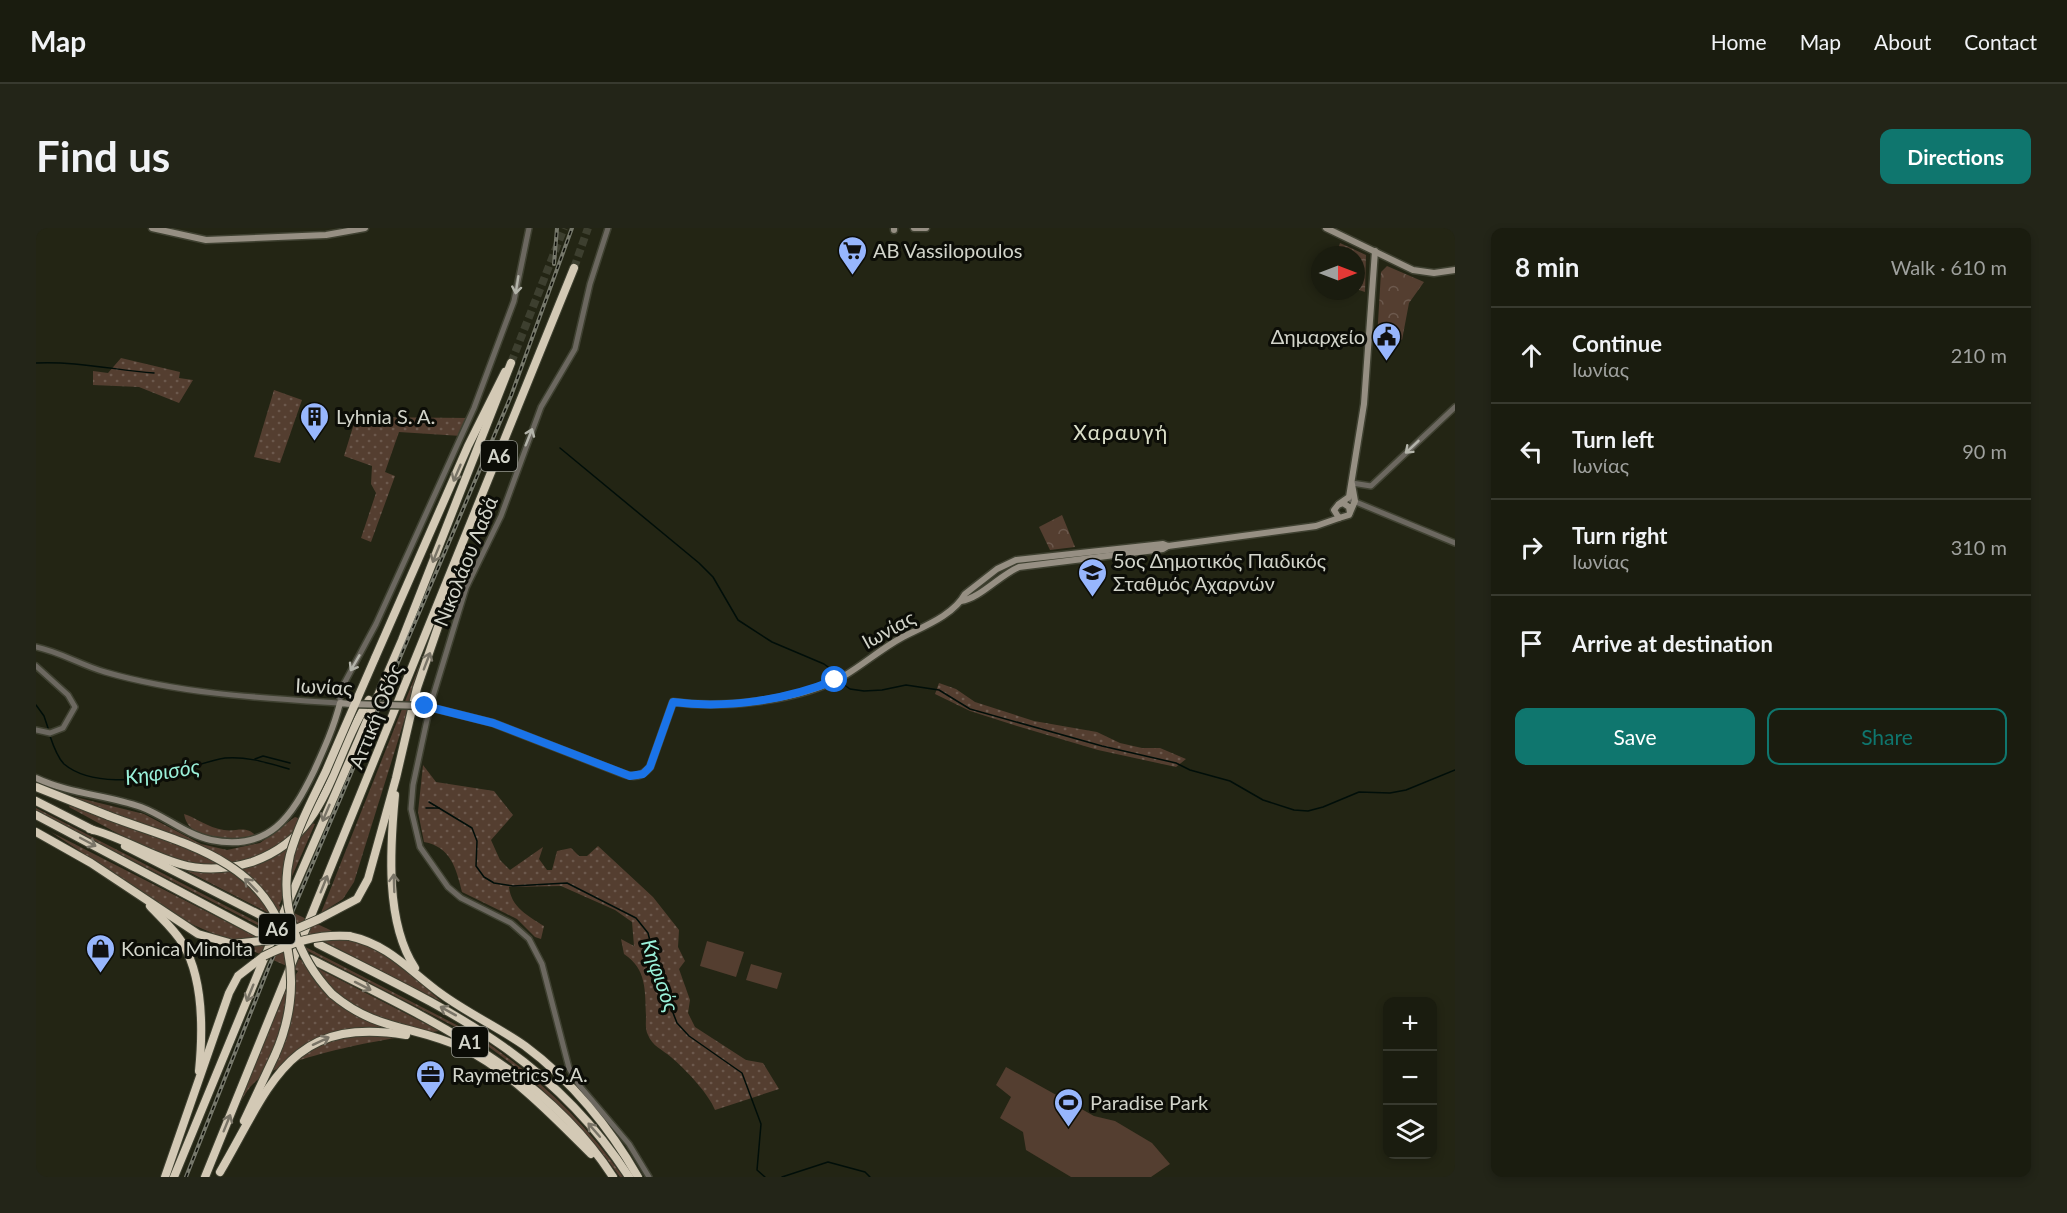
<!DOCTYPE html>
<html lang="en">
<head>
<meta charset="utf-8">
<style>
  body { margin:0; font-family:Lato,sans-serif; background:#232518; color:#f1f3f6 }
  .controls { position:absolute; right:18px; bottom:18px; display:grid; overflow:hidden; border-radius:12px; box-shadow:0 3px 9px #0003 }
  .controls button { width:54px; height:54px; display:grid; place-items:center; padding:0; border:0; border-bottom:2px solid #383a2f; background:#1a1c0f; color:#f1f3f6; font:30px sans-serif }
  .compass { position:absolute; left:1275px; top:18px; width:54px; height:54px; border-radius:50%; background:#1a1c0f; box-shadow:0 3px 9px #0003; rotate:90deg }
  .stop { position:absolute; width:18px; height:18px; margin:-14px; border:4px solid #1a73e8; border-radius:50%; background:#fff }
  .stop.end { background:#1a73e8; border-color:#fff; box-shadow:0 2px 6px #0008 }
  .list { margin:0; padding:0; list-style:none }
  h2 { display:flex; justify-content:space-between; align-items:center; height:78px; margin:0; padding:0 24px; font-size:26px }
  h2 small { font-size:20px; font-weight:400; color:#9fa19e }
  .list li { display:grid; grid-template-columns:39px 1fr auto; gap:18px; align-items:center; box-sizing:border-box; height:96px; padding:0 24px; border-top:2px solid #383a2f }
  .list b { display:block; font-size:22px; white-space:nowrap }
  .list p { margin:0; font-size:20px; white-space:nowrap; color:#9fa19e }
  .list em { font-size:20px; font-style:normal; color:#9fa19e }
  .actions { display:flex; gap:12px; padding:18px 24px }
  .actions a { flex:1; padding:14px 0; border:2px solid #0f766e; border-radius:12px; text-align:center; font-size:21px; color:#0f766e }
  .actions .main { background:#0f766e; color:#fff }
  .icon { flex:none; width:33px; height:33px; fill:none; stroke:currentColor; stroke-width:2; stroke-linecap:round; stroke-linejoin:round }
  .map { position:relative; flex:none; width:1419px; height:949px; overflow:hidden; border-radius:12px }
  header { display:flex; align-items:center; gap:36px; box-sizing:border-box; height:84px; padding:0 30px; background:#1a1c0f; border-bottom:2px solid #383a2f }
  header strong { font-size:28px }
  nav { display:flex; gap:33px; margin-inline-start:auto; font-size:21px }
  .intro { display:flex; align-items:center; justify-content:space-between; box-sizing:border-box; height:144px; padding:0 36px }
  h1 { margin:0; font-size:42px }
  .button { padding:15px 27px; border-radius:12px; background:#0f766e; color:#fff; font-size:21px; font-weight:700 }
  main { display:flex; gap:36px; padding:0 36px }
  aside { flex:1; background:#1a1c0f; border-radius:12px; box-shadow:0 3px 9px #0003 }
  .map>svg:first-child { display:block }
</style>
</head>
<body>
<header>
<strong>Map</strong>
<nav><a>Home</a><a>Map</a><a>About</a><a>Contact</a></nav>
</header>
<div class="intro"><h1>Find us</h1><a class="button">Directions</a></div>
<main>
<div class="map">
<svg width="1419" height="949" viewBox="0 0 1419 949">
  <defs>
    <pattern id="grass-dots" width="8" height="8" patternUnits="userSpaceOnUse" patternTransform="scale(1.5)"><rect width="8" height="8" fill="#543e30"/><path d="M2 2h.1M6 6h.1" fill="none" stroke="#6c594d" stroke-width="1.8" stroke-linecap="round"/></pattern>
    <pattern id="park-crowns" width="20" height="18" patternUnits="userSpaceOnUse" patternTransform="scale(1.5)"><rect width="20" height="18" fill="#543e30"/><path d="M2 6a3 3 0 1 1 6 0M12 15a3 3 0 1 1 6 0" fill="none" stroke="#6c594d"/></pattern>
  </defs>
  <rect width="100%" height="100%" fill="#232514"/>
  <!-- grass -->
  <g fill="url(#grass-dots)">
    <path d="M85,130L144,144L143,150L157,152L143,175L103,159L57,157V143L72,145Z"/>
    <path d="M238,162L266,172L244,235L218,229Z"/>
    <path d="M320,189L434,190L425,208L363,204L349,244L359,248L335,314L325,310L340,265L335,256L336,238L308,228Z"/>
    <path d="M393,413L318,654L307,671L285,685Z"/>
    <path d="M903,455L920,461L939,474L998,493L1061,504L1084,515L1106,520H1124L1150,531L1140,539L1062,522L981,498L934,483L899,466Z"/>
    <path d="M387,537L400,554L458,563L477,587L455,612L464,632L474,642L507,619L503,631L511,642H516L521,623L535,620L543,628H551L562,618L617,669L643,702L642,719L649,733L643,741L654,772L652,785L659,799L710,832L727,835L743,861L679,882C673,866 649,841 635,829C627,822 616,818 612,807C609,802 610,794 610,788C609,763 611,741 588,726L585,711L598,718L596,694L579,682L525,658L473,659C475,679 492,688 508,698L505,711L499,709L481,691L426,664C420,640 415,619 388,614L382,584Z"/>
    <path d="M39,569L108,586L165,616L191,622L224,615L259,589L279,596L243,678L311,710L324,712L355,729L406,774L147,641L33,579Z"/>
    <path d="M0,580L440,807C498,846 547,891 587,949H584C544,892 495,848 439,809L0,583Z"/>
    <path d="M148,586C157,588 172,600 188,602C201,604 210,597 220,608C199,613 153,616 148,586Z"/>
    <path d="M15,604L404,803C361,809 250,826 218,855C208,864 201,882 194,894L248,766L262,743L151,694Z"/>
  </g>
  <!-- park -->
  <g fill="url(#park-crowns)">
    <path d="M1304,15L1330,27L1329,64L1320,61V27H1300Z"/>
    <path d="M1351,38L1388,54L1373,75L1366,112L1357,102L1352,114L1341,111L1345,44Z"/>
    <path d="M1026,287L1039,319L1014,322L1003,299Z"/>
  </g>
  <!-- pitch -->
  <g fill="#543e30">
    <path d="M671,713L708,724L700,749L664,738Z"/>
    <path d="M715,736L746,745L741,761L710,752Z"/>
    <path d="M970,839L1058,888L1079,893L1116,915L1134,936L1115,949H1035L990,922L987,904L964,890L975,869L960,857Z"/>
  </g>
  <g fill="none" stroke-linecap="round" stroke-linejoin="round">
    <!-- stream -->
    <g stroke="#000e09" stroke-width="1.5">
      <path d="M0,135C40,133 79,142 118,145"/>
      <path d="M524,220L663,335L677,349L702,392L736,414L788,436L799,444"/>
      <path d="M807,456L814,461L828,463L846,462L870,457L903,462L934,481L1066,518L1140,535L1154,542L1194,553L1227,572L1258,582L1272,583L1287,579L1323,564L1354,565L1370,562L1419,542"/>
      <path d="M0,477L8,488L13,503"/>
      <path d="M14,508C17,517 21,529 28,536C54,558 105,553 136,545C154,540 171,533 189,530C211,528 232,535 253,541"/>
      <path d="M219,531L227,528L254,535"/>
      <path d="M393,574L436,600L441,613L440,638L448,649L458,655L477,658L531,655L600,690L612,705L623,749L641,795L653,808L706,845L725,896L721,942L729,949"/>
      <path d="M390,580H403"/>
      <path d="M746,949L792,934L829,944L834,949"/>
    </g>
    <!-- motorway-tunnel -->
    <g stroke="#3d3f2f" stroke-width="8" stroke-dasharray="8 4" stroke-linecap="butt">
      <path d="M538,40L552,0"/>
      <path d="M475,135L528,0"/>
    </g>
    <defs>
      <g id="tertiary">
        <path d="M572,0L554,56L539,121L505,179L465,288L430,360L394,478L377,557L375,581L384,619L412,659L425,670L475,695L493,711L506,736L533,840L543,857L593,916L613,949"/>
        <path d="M1316,255L1335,258L1419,179"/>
        <path d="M1315,272L1419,315"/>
        <path d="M0,419C24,424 45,437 69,444C145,466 225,470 304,475V463L310,452L340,396L438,180L478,73L493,0"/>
        <path d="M0,438L32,467L39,479L27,500L14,505L0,502"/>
      </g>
      <g id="secondary">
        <path d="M116,0L170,12L290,7L329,0"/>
        <path d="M878,0H890"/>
        <path d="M1290,0L1377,42L1398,45L1419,42"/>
        <path d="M858,2V0"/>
        <path d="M1303,276L1313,269L1328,176L1339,23"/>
        <path d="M1314,285L1313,279L1307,275L1302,277L1298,282L1303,290L1313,287L1319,273L1316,256"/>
        <path d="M925,373C943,371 964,347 983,339L1127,321L1132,318"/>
        <path d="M389,478L457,495L588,546C598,550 607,548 614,539L637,474C688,481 763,473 808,448C828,436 845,421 865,410C886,399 917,388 929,366L961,341L980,332L1127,316L1132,318L1280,298L1303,290"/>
        <path d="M0,550C34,566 71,567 105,579C129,588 151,607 175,612C234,624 256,588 278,543C288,521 298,499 304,475L314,476"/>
      </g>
      <g id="motorway">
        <path d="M339,430L432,218L469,144"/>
        <path d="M0,559L73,588"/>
        <path d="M359,567C354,620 349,694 379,740"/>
        <path d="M0,573L57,602"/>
        <path d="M0,587L226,707"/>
        <path d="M54,601C85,609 112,627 144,636C167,643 193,641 216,634C294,607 294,532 333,472"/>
        <path d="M0,604L55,635L162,706L197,716"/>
        <path d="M89,618L232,691"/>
        <path d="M114,678C125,690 139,702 147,716C168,752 167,803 163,843"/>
        <path d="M283,691L321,671L332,651L360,550L381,460L424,335"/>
        <path d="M313,708C352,716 374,743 404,765C431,785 462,799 489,818C535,852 574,900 602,949"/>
        <path d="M282,716C408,780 513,825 593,949"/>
        <path d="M275,731C386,788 507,840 577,949"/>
        <path d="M296,766C341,804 378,797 427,820C473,842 519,890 555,926"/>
        <path d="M208,893L239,827"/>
        <path d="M184,944C234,859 252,787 370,807"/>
        <path d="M129,949L193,765L202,748L228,728"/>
        <path d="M138,949L237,709L366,412L475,135"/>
        <path d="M169,949L538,40"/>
      </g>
    </defs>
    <!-- tertiary casing -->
    <use href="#tertiary" stroke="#3f4131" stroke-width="8"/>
    <!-- secondary casing -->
    <use href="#secondary" stroke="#3f4131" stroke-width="9"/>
    <!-- motorway casing -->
    <use href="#motorway" stroke="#3f4131" stroke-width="10"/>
    <!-- tertiary -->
    <use href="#tertiary" stroke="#6c6860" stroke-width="5"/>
    <!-- secondary -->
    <use href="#secondary" stroke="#968f83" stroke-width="6"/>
    <!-- motorway -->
    <use href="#motorway" stroke="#d3c9b5" stroke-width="8"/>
    <defs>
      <g id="rail">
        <path d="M518,36L521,0"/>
        <path d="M150,949L232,741L475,168L536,0"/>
      </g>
    </defs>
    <!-- rail casing -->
    <use href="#rail" stroke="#76786b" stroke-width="4"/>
    <!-- rail -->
    <use href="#rail" stroke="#0c0d07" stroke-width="1.5" stroke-dasharray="4.5" stroke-linecap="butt"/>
    <defs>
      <path id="secondary-bridge" d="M314,476L389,478"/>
      <g id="motorway-bridge">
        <path d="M73,588C112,603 156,614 192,637C259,679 269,760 239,827"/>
        <path d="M197,716L235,712L283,691"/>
        <path d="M228,728C256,714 281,706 313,708"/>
        <path d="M296,766C262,730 242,676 254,627C262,598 277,570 290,543C306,505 323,467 339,430"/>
      </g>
    </defs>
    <!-- secondary-bridge casing -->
    <use href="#secondary-bridge" stroke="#3f4131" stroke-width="9" stroke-linecap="butt"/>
    <!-- motorway-bridge casing -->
    <use href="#motorway-bridge" stroke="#3f4131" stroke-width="10" stroke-linecap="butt"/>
    <!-- secondary-bridge -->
    <use href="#secondary-bridge" stroke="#968f83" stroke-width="6"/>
    <!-- motorway-bridge -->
    <use href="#motorway-bridge" stroke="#d3c9b5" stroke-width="8"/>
  </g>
  <!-- one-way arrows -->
  <defs><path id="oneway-shaft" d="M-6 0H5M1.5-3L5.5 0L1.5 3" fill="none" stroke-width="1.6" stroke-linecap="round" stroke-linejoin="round" transform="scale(1.5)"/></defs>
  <g stroke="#b3b4aa">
    <use href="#oneway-shaft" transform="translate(481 57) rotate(99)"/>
    <use href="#oneway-shaft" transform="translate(493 209) rotate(-68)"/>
    <use href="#oneway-shaft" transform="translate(1376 219) rotate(137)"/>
    <use href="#oneway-shaft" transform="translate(319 435) rotate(120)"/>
  </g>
  <g stroke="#797467">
    <use href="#oneway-shaft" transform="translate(421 245) rotate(113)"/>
    <use href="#oneway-shaft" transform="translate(400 326) rotate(112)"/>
    <use href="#oneway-shaft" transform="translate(391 433) rotate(-69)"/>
    <use href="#oneway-shaft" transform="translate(290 585) rotate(113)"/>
    <use href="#oneway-shaft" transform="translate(52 614) rotate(28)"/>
    <use href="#oneway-shaft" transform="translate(358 655) rotate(-92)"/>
    <use href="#oneway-shaft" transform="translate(288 656) rotate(-68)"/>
    <use href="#oneway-shaft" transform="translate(215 657) rotate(-134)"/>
    <use href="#oneway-shaft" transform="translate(327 758) rotate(27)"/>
    <use href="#oneway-shaft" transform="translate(214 765) rotate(112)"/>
    <use href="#oneway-shaft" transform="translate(412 783) rotate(-151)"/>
    <use href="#oneway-shaft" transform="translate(285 813) rotate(-25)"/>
    <use href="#oneway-shaft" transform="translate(191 895) rotate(-68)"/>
    <use href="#oneway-shaft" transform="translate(558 902) rotate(-131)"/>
  </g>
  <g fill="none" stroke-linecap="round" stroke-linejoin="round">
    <!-- route -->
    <path stroke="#1a73e8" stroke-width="8" d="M389,478L457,495L594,548L607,546L614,539L637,474C690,481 751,472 799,452"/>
  </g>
  <!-- icons -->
  <defs>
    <symbol id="supermarket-pin" viewBox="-11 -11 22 30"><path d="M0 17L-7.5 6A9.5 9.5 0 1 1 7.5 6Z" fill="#97b6fd" stroke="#0c0d07"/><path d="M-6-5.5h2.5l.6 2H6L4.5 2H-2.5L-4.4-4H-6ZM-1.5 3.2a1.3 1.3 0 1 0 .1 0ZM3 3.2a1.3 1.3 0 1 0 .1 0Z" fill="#111"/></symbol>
    <symbol id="civic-pin" viewBox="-11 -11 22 30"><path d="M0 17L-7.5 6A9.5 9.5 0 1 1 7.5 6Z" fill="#97b6fd" stroke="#0c0d07"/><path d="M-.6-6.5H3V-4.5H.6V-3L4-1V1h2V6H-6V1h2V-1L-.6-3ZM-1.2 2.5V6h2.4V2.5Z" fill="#111"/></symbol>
    <symbol id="building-pin" viewBox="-11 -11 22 30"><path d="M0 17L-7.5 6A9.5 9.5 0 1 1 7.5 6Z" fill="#97b6fd" stroke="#0c0d07"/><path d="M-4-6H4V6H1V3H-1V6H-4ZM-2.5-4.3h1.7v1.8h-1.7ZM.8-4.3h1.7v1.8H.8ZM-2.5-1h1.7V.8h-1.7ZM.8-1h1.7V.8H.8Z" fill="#111"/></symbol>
    <symbol id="school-pin" viewBox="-11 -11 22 30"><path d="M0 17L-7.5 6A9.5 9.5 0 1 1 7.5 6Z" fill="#97b6fd" stroke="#0c0d07"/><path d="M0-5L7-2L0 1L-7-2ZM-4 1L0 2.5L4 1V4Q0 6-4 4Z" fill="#111"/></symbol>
    <symbol id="shop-pin" viewBox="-11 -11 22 30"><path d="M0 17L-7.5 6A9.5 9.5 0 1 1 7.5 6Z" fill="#97b6fd" stroke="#0c0d07"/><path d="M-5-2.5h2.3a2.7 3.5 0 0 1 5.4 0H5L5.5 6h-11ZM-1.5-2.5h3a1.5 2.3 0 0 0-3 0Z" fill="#111"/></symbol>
    <symbol id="office-pin" viewBox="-11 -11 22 30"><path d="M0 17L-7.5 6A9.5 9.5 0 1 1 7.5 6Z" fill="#97b6fd" stroke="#0c0d07"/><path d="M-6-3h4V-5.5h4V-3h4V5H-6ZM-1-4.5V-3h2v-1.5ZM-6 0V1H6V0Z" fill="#111"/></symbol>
    <symbol id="stadium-pin" viewBox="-11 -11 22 30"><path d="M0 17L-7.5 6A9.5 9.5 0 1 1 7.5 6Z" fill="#97b6fd" stroke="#0c0d07"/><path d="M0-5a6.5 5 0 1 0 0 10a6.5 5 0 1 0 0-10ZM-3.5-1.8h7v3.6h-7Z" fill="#111"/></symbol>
  </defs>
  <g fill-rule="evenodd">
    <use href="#supermarket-pin" x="800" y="6" width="33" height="45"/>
    <use href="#civic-pin" x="1334" y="92" width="33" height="45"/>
    <use href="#building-pin" x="262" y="172" width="33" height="45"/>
    <use href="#school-pin" x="1040" y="328" width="33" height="45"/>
    <use href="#shop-pin" x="48" y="704" width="33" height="45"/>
    <use href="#office-pin" x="378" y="830" width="33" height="45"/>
    <use href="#stadium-pin" x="1016" y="858" width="33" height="45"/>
  </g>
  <g text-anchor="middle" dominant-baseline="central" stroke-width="6" stroke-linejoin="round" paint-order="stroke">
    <!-- shield labels -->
    <g fill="#0c0d07" stroke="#979890" stroke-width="1.5">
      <rect x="445" y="213" width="36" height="30" rx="4.5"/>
      <rect x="223" y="686" width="36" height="30" rx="4.5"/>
      <rect x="416" y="799" width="36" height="30" rx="4.5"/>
    </g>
    <g font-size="18" font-weight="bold" fill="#d2d4ca">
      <text x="463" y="228">Α6</text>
      <text x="241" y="701">Α6</text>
      <text x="434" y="814">Α1</text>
    </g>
    <!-- poi labels -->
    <g font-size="20" fill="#d2d4ca" stroke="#0c0d07" text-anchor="start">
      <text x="837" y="22">AB Vassilopoulos</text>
      <text x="1329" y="108" text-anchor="end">Δημαρχείο</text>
      <text x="300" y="188">Lyhnia S. A.</text>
      <text x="1077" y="332">5ος Δημοτικός Παιδικός<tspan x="1077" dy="23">Σταθμός Αχαρνών</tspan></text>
      <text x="85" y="720">Konica Minolta</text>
      <text x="416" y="846">Raymetrics S.A.</text>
      <text x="1054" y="874">Paradise Park</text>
    </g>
    <!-- street labels -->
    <g font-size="20" fill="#d2d4ca" stroke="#0c0d07">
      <text transform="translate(429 333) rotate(-68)">Νικολάου Λαδά</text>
      <text transform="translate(852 401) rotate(-29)">Ιωνίας</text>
      <text transform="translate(288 458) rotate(3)">Ιωνίας</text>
      <text transform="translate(339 488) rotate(-68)">Αττική Οδός</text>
    </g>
    <!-- neighbourhood labels -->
    <g font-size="21" letter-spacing="1.5" fill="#dce0ca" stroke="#0c0d07">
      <text x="1085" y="203">Χαραυγή</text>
    </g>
    <!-- water labels -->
    <g font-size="21" font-style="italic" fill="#9af1da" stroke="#0c0d07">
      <text transform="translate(126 543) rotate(-9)">Κηφισός</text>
      <text transform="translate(625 747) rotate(71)">Κηφισός</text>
    </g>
  </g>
</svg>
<div class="controls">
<button>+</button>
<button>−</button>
<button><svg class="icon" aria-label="layers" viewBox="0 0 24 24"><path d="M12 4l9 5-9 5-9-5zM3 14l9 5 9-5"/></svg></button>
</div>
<svg class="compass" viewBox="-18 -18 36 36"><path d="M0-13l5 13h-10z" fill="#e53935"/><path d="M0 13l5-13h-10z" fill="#9fa19e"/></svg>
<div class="stop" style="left:799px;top:452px"></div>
<div class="stop end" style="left:389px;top:478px"></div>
</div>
<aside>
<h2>8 min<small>Walk · 610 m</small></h2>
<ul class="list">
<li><svg class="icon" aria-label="ahead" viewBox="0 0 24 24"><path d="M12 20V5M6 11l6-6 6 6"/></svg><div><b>Continue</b><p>Ιωνίας</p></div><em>210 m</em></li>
<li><svg class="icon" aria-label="left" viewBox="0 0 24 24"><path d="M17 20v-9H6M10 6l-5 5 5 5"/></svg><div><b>Turn left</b><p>Ιωνίας</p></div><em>90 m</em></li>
<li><svg class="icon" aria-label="right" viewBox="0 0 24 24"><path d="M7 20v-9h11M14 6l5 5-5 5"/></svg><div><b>Turn right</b><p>Ιωνίας</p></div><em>310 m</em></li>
<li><svg class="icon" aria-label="arrive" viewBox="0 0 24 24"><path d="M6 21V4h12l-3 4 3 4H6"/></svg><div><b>Arrive at destination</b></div></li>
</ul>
<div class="actions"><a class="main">Save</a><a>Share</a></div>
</aside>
</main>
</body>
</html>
